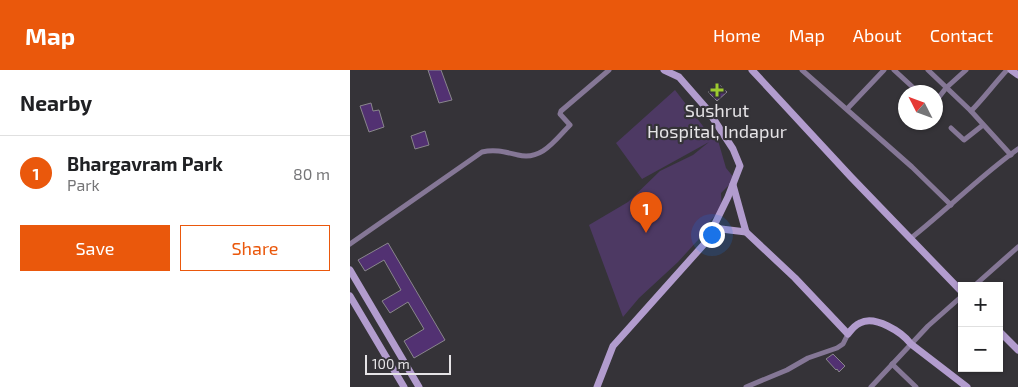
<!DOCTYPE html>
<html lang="en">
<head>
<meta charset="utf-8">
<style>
  body { margin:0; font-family:"Exo 2",sans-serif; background:#f2f2f2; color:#202124 }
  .controls { position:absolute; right:15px; bottom:15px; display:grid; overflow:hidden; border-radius:0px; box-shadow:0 1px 4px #0004 }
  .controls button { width:45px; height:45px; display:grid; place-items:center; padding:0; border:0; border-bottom:1px solid #e0e0e0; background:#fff; color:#202124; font:25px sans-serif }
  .compass { position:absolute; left:548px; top:15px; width:45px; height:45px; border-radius:50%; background:#fff; box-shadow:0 1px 4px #0004; rotate:312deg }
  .scale { position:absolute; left:15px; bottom:12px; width:86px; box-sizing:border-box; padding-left:5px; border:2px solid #e6e4e7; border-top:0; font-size:14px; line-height:18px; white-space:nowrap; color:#e6e4e7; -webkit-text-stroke:4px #353338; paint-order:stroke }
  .you { position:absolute; left:361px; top:164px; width:18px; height:18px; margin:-12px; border:4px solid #fff; border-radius:50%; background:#1a73e8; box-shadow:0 0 0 8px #1a73e833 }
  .badge { display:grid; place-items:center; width:32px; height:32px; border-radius:50%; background:#ea580c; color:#fff; font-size:16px; font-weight:700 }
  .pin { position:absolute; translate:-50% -41px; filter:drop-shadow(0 1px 2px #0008) }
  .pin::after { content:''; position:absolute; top:26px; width:18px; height:15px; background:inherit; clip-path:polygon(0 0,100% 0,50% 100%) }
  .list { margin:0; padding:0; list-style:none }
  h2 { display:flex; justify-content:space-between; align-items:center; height:65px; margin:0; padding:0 20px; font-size:21px }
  h2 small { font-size:16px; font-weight:400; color:#757577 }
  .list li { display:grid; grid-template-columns:32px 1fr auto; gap:15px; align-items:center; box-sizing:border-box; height:75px; padding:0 20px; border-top:1px solid #e0e0e0 }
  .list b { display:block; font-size:19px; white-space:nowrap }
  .list p { margin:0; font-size:16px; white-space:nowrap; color:#757577 }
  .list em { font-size:16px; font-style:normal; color:#757577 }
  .actions { display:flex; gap:10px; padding:15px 20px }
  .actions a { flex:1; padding:11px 0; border:1px solid #ea580c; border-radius:0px; text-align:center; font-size:18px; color:#ea580c }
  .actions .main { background:#ea580c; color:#fff }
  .map { position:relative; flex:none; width:668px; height:317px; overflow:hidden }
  header { display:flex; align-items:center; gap:30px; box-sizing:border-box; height:70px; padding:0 25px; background:#ea580c; color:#fff }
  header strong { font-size:24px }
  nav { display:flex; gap:28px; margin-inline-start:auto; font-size:18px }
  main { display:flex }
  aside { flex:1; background:#fff }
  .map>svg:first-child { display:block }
</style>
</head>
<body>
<header>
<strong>Map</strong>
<nav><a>Home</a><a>Map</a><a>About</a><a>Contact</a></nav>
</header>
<main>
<aside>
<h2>Nearby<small></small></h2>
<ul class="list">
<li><span class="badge">1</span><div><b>Bhargavram Park</b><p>Park</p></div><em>80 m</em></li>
</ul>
<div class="actions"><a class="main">Save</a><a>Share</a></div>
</aside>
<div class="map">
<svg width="668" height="317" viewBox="0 0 668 317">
  <rect width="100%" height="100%" fill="#353338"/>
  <!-- green -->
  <path fill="#4d3963" d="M325,20L363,69L367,67L376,98L385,109L371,123L372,139L355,156L348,170L328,192L289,228L273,247L239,155L278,132L310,101L343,85L359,72L292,109L266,73Z"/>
  <!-- building -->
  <g fill="#523172" stroke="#89868c">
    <path d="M78,0H91L102,30L89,33Z"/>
    <path d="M368,13L377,22L367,31L358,22Z"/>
    <path d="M21,33L23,41L29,40L34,57L19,62L10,36Z"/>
    <path d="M75,61L79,75L65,79L61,66Z"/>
    <path d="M38,173L95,270L64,288L54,271L74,259L58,232L40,243L32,231L51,220L34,190L15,201L8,190Z"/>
    <path d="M483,284L495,296L489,302L487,299L486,300L476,289Z"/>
  </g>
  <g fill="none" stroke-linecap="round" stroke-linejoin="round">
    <!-- street -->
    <g stroke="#857796" stroke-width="5">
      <path d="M452,0L562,97L601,135"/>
      <path d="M544,0L568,22"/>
      <path d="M578,0L621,41L661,85"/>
      <path d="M586,31L596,18L616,0"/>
      <path d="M497,39L534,0"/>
      <path d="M621,41C634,28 644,14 657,0"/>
      <path d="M601,58L614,70L633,55"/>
      <path d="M560,169C597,140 630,106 668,79"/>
      <path d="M0,174L132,82C145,79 155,82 168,85C192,91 205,70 220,55L210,44L211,41L259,0"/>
      <path d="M624,216L668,177"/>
      <path d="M542,294L566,317"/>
      <path d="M396,317L437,300L458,288L487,278L493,274L498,264"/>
      <path d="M521,317L578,256L612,226"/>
    </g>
    <!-- secondary -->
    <g stroke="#b29cce" stroke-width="7">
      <path d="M402,0L501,107L612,222"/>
      <path d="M661,0L668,5"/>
      <path d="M383,115L396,162"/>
      <path d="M363,158L396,162L445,208L498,264C501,260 505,255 510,253C525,245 552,262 561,274L617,317"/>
      <path d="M0,200L69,317"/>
      <path d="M0,226L54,317"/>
      <path d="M649,261L668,280"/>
      <path d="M247,317L263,276L356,172L378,127L390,96L383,79L357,39L329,7L314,0"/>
    </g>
  </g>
  <!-- markers -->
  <path fill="#9dca30" stroke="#353338" stroke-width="2" d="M364.5 12.5h5v5h5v5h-5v5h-5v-5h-5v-5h5z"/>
  <g text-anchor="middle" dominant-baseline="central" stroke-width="4.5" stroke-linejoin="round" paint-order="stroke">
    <!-- poi labels -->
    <g font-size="18" fill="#e6e4e7" stroke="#353338">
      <text x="367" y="40">Sushrut<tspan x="367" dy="21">Hospital, Indapur</tspan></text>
    </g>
  </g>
</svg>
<div class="controls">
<button>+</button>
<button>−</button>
</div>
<svg class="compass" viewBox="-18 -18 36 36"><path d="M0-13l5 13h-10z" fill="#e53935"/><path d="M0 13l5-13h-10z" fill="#757577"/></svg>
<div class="scale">100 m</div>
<div class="you"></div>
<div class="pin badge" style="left:296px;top:163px">1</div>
</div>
</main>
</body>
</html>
